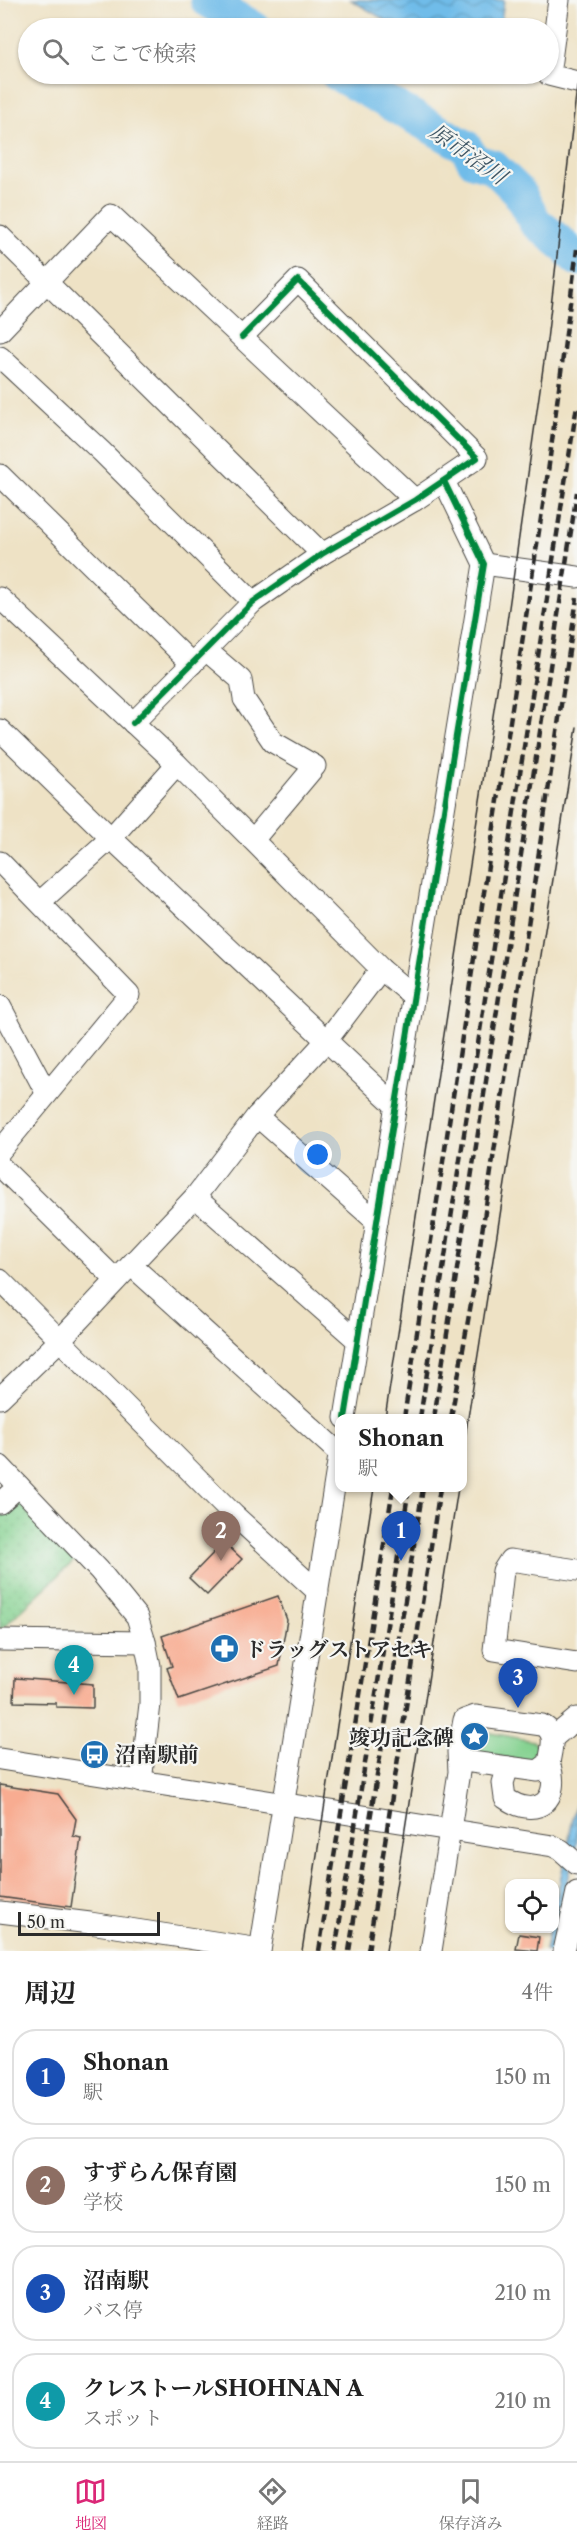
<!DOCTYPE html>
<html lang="ja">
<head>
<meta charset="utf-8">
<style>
  body { margin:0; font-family:"Libre Caslon Text","Noto Serif JP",serif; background:#f2f2f2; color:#222 }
  .controls { position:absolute; right:18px; bottom:18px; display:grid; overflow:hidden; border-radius:12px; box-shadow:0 2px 4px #0004 }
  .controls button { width:54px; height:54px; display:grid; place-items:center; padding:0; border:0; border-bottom:2px solid #e0e0e0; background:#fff; color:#222; font:30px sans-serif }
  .scale { position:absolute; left:18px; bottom:15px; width:142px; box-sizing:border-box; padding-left:6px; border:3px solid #2b2b2b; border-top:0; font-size:16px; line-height:21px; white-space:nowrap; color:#2b2b2b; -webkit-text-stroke:4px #f6f6f2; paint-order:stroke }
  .you { position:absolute; left:318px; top:1155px; width:21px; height:21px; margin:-15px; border:4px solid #fff; border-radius:50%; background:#1a73e8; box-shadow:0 0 0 9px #1a73e833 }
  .badge { display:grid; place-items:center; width:39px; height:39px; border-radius:50%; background:#db2777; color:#fff; font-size:20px; font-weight:700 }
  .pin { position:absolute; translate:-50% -50px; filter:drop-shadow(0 2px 3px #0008) }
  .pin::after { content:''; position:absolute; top:32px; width:21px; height:18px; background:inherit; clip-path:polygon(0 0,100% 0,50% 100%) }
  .popup { position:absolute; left:335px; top:1414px; width:132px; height:78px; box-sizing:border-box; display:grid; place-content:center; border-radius:12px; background:#fff; filter:drop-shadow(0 2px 4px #0005); font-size:20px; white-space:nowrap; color:#767676 }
  .popup b { font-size:22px; color:#222 }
  .popup::after { content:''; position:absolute; left:50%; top:100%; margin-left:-12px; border:12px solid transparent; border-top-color:#fff }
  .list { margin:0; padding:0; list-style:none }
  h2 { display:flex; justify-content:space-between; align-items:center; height:78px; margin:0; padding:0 24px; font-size:26px }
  h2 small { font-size:20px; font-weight:400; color:#767676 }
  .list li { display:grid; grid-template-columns:39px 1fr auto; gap:18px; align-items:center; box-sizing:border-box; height:96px; margin:0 12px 12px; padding:0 12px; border:2px solid #e0e0e0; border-radius:24px }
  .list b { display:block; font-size:22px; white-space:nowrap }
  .list p { margin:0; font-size:20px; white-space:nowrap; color:#767676 }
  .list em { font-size:20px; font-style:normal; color:#767676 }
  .icon { flex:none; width:33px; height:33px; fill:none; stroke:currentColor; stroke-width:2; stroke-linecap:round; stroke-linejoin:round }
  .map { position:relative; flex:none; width:577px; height:1951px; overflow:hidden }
  .search { position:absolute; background:#fff; box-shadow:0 2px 4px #0004; left:18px; right:18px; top:18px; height:66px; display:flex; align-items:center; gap:15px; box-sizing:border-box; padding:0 21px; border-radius:33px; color:#767676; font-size:22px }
  .sheet { height:510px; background:#fff }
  nav { display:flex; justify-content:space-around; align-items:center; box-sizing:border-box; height:84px; border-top:2px solid #e0e0e0; background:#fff; font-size:16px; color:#767676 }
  nav a { display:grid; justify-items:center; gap:3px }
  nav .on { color:#db2777 }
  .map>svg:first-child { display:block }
</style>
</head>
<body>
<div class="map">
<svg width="577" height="1951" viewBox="0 0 577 1951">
  <defs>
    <pattern id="park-dots" width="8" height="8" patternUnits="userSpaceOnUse" patternTransform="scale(1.5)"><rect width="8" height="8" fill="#85d291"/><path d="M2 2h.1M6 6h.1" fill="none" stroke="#73b47d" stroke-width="1.8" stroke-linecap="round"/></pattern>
    <pattern id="water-waves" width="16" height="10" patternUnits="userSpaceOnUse" patternTransform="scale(1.5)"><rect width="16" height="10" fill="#6fbce9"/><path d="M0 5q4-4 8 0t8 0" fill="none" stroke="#5b99bd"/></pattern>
  </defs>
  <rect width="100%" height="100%" fill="#f6f6f2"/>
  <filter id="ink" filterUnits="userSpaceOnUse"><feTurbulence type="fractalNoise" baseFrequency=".0167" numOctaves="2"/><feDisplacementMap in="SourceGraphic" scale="12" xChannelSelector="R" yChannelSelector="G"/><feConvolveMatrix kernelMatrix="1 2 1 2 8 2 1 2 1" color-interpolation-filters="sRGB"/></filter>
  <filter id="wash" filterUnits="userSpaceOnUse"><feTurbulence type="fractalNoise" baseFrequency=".008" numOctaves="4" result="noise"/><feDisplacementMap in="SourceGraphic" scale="24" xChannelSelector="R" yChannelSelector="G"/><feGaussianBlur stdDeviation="1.35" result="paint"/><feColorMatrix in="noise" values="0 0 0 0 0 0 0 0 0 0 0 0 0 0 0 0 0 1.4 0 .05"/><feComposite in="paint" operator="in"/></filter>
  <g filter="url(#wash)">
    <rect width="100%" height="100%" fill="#eee2c5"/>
    <!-- green -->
    <path fill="#85d291" stroke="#587e5e" stroke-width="1.5" d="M481,1731L533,1741L538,1749L537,1756L532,1762L473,1753L468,1745L470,1736Z"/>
    <!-- park -->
    <path fill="url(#park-dots)" stroke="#587e5e" stroke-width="1.5" d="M14,1503L21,1504L75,1560L0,1630V1517Z"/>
    <!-- water -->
    <g fill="url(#water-waves)" stroke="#4d748a" stroke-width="1.5">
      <path d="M351,0H504L500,28H399Z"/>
      <path d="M577,1799V1841L552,1951H545L549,1929L554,1928L555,1906Z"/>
    </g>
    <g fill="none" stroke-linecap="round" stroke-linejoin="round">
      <!-- river -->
      <g stroke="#6fbce9" stroke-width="34">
        <path d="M207,0L254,28"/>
        <path d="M337,74L465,146L474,161L492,166L518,191L535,222L561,243L577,259"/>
      </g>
    </g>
    <g id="blocks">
      <!-- building -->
      <g fill="#f8ac91">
        <path d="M224,1542L242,1559L207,1595L189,1578Z"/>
        <path d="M278,1596L287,1620L279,1666L179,1700L167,1668L172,1666L162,1636Z"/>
        <path d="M15,1678L93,1684V1708L56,1707V1703L14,1702Z"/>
        <path d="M0,1785L58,1794L76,1819L73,1836L81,1838L71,1907L0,1897Z"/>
        <path d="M519,1934L539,1937L537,1951L516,1949Z"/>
      </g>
    </g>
  </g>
  <g filter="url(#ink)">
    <use href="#blocks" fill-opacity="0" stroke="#484642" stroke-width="1.5"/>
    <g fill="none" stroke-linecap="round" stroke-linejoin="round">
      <defs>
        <g id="minor">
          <path d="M559,0L549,75L577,82"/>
          <path d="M0,236L322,554"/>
          <path d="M0,331L111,215L415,500"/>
          <path d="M0,357L102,452L253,602"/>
          <path d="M0,475L192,664"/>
          <path d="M484,564L577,577"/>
          <path d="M0,598L177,764L381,969L413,996"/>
          <path d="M206,650L241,680L244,699L273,742L315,766L253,840"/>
          <path d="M133,723L253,602L322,554L415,500L477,458L298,280L242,337"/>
          <path d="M0,730L111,838L396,1106"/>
          <path d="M0,862L129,995L0,1151"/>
          <path d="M40,902L111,838L177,764"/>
          <path d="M0,1006L47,1094"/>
          <path d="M257,1116L377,1222"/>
          <path d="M0,1166L116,1280"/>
          <path d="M195,1197L357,1340"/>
          <path d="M131,1265L339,1453"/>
          <path d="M0,1280L234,1515L318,1592"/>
          <path d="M0,1398L59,1341L195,1197L257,1116L327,1040L381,969"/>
          <path d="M345,1418L484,564L444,481"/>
          <path d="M0,1466L99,1570L137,1617L145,1642L150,1666V1704L141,1782"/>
          <path d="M0,1503L19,1486"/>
          <path d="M577,1570L510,1560L503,1571L494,1650L577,1663"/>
          <path d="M0,1640L145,1642"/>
          <path d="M553,1738L577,1718"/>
          <path d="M0,1759L553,1846L561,1850L577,1864"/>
          <path d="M508,1767L503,1783L505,1798C538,1821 562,1799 549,1763"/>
          <path d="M0,1912L90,1923L260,1949"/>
          <path d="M260,1951L340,1450"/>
          <path d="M431,1951L459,1772L458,1752L464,1720L475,1716L542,1725C558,1732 551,1749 549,1763L538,1771L464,1761L458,1752"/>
          <path d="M564,1951L577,1892"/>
        </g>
      </defs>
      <!-- minor casing -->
      <use href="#minor" stroke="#484642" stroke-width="23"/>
      <!-- minor -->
      <use href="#minor" stroke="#fff" stroke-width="21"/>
      <!-- tram -->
      <g stroke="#2b2b2b" stroke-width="1.5">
        <path d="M385,1418L501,664L547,340L577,87"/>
        <path d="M462,1456L577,727"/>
        <path d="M302,1951L374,1488"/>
        <path d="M386,1951L458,1488"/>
      </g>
      <!-- rail -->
      <g stroke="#2b2b2b" stroke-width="4.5" stroke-dasharray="9 4.5" stroke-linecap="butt">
        <path d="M404,1418L548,472L577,249"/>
        <path d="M420,1418L577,405"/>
        <path d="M434,1418L577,492"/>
        <path d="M451,1418L473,1292L577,598"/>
        <path d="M319,1951L393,1488"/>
        <path d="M335,1951L409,1488"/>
        <path d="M349,1951L423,1488"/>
        <path d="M368,1951L440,1488"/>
      </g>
      <defs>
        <g id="cycleway">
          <path d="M133,723L253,602L322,554L415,500L477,458L298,280L242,337"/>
          <path d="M345,1418L484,564L444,481"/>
        </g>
      </defs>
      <!-- cycleway casing -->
      <use href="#cycleway" stroke="#f6f6f2" stroke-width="10"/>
      <!-- cycleway -->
      <use href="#cycleway" stroke="#00873e" stroke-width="6"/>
    </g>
  </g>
  <!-- icons -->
  <defs>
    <symbol id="pharmacy-disc" viewBox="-11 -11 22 22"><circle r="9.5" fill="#1f6fb2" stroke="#f6f6f2"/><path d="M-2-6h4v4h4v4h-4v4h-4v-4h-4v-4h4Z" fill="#fff"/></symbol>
    <symbol id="sight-disc" viewBox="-11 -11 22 22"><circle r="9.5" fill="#1f6fb2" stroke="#f6f6f2"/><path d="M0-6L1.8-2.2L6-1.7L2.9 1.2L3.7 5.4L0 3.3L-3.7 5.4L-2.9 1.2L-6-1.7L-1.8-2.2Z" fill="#fff"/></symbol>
    <symbol id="bus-disc" viewBox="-11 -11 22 22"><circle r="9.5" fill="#1f6fb2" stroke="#f6f6f2"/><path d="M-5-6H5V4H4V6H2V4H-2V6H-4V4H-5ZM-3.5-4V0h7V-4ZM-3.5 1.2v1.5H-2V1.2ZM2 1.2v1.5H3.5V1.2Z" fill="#fff"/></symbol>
  </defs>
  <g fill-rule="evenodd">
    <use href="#pharmacy-disc" x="208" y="1632" width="33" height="33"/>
    <use href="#sight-disc" x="458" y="1720" width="33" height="33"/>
    <use href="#bus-disc" x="78" y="1738" width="33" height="33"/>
  </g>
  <g text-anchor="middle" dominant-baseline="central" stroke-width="4.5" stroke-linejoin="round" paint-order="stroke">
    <!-- poi labels -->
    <g font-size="21" font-weight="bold" fill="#2b2b2b" stroke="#f6f6f2" text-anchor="start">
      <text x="245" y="1649">ドラッグストアセキ</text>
      <text x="454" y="1737" text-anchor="end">竣功記念碑</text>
      <text x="115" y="1754">沼南駅前</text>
    </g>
    <!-- water labels -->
    <g font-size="22" font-style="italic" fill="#3f5664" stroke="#f6f6f2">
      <text transform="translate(468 154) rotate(35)">原市沼川</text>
    </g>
  </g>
</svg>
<div class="controls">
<button><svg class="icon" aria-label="locate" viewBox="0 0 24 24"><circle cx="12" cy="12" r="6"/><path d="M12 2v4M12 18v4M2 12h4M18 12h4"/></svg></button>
</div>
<div class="scale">50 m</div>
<div class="you"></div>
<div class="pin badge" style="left:401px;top:1561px;background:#1a4fb4">1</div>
<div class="popup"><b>Shonan</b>駅</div>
<div class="pin badge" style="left:221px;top:1561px;background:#8d6e63">2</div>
<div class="pin badge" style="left:518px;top:1708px;background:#1a4fb4">3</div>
<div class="pin badge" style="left:74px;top:1695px;background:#0f9aa8">4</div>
<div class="search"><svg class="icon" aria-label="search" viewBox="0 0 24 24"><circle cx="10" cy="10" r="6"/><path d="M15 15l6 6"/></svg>ここで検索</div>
</div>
<section class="sheet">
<h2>周辺<small>4件</small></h2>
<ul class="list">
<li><span class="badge" style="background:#1a4fb4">1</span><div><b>Shonan</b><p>駅</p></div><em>150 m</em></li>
<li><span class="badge" style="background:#8d6e63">2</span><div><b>すずらん保育園</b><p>学校</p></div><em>150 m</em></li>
<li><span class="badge" style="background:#1a4fb4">3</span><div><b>沼南駅</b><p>バス停</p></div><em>210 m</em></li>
<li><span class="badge" style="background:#0f9aa8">4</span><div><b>クレストールSHOHNAN A</b><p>スポット</p></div><em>210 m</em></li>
</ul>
</section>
<nav>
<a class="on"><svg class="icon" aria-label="map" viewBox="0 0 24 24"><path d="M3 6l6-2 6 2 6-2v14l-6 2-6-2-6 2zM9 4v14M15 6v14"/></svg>地図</a>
<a><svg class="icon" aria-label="directions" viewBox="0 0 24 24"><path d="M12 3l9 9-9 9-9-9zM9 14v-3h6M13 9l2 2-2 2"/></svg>経路</a>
<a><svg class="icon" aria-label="saved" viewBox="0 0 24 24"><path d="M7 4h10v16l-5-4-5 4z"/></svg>保存済み</a>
</nav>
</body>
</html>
